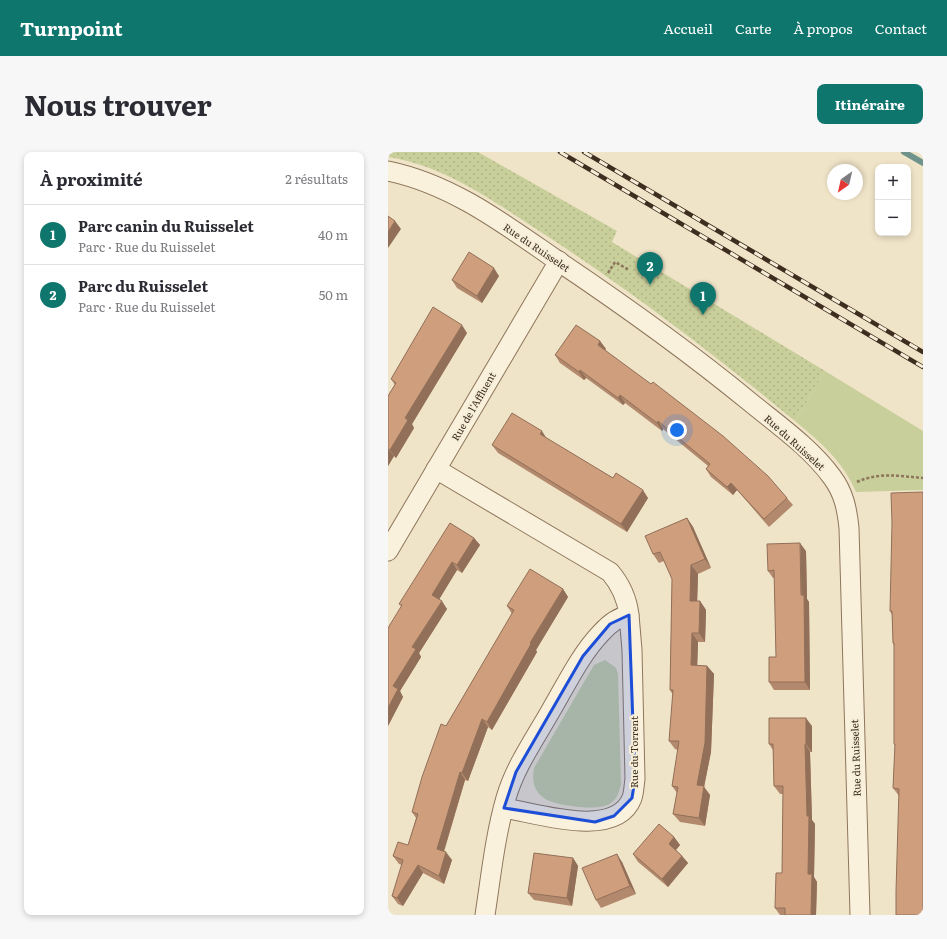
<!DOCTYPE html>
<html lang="fr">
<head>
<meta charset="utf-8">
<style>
  body { margin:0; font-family:Literata,serif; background:#f7f7f7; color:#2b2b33 }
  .controls { position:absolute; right:12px; top:12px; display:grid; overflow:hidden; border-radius:8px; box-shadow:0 2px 6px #0003 }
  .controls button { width:36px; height:36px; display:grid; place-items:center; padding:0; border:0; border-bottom:1px solid #e1e1e2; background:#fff; color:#2b2b33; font:20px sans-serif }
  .compass { position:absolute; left:439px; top:12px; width:36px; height:36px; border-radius:50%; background:#fff; box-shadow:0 2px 6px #0003; rotate:214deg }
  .you { position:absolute; left:289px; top:278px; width:14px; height:14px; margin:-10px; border:3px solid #fff; border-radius:50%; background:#1a73e8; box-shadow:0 0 0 6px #1a73e833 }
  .badge { display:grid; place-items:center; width:26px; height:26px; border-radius:50%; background:#0f766e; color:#fff; font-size:13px; font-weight:700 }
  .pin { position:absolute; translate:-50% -33px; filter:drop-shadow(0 1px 2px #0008) }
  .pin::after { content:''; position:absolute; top:21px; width:14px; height:12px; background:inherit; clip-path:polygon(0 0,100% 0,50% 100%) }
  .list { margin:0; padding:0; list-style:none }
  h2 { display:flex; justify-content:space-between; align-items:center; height:52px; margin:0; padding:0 16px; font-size:17px }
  h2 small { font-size:13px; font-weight:400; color:#7c7c81 }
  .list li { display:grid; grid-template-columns:26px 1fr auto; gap:12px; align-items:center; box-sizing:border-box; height:60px; padding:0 16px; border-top:1px solid #e1e1e2 }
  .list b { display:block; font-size:15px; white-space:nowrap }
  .list p { margin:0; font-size:13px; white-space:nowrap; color:#7c7c81 }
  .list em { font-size:13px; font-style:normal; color:#7c7c81 }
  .map { position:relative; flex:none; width:535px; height:763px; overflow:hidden; border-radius:8px }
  header { display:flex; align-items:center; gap:24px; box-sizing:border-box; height:56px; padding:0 20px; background:#0f766e; color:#fff }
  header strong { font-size:19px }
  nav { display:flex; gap:22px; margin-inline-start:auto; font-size:14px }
  .intro { display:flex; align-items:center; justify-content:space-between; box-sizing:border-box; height:96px; padding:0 24px }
  h1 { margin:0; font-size:28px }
  .button { padding:10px 18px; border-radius:8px; background:#0f766e; color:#fff; font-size:14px; font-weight:700 }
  main { display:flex; gap:24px; padding:0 24px }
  aside { flex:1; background:#fff; border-radius:8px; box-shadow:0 2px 6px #0003 }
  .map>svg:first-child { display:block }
</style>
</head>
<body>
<header>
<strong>Turnpoint</strong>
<nav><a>Accueil</a><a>Carte</a><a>À propos</a><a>Contact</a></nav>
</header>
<div class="intro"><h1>Nous trouver</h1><a class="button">Itinéraire</a></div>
<main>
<aside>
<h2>À proximité<small>2 résultats</small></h2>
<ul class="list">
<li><span class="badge">1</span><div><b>Parc canin du Ruisselet</b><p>Parc · Rue du Ruisselet</p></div><em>40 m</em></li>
<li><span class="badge">2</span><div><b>Parc du Ruisselet</b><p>Parc · Rue du Ruisselet</p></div><em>50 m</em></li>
</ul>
</aside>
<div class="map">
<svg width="535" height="763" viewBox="0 0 535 763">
  <defs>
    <pattern id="park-dots" width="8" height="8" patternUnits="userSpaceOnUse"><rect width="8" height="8" fill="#c9cf9b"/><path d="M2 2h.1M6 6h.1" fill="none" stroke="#aeb285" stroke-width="1.8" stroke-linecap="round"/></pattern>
  </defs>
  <rect width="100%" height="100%" fill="#f0e4c8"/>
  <!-- grass -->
  <g fill="#c9cf9b">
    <path d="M437,219L535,279V338L468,340C455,309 432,290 407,269Z"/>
    <path d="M217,508L228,516L230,522L233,632C231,640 229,647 223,651C212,660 167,654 156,646C145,639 144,627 146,616L206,513Z"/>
  </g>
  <!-- park -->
  <path fill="url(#park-dots)" d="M0,0H90L229,79L224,90L437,219L407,269C323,200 237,134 145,75C99,45 56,14 0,5Z"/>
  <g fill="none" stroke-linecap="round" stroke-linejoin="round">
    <!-- stream -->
    <path stroke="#6f938a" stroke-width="6" d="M516,0L535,11"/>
    <defs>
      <g id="minor">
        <path d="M0,19C63,32 115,71 167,107C234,152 300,199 362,250C390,273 423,296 444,325C456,341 459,357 461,376L472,763"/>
        <path d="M48,317L222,420C233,433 239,446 241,463C230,465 221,472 213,481C192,503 178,533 162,560C146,588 127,615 118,646C107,684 103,724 97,763"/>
        <path d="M0,399L171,109"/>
        <path d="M116,656C148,661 228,688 244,646C246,640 246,633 247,627L244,498L241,463"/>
      </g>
    </defs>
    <!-- minor casing -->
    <use href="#minor" stroke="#8d765c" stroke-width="21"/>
    <!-- path -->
    <g stroke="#8d765c" stroke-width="2.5" stroke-dasharray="3 2" stroke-linecap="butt">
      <path d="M220,121L227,110L241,118"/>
      <path d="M469,330C490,320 512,324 535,326"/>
    </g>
    <!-- minor -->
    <use href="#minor" stroke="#faf1dc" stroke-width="19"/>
    <defs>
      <g id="rail">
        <path d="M172,0L535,215"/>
        <path d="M196,0L535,200"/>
      </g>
    </defs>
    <!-- rail casing -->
    <use href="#rail" stroke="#3d2e20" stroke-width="4.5"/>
    <!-- rail -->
    <use href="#rail" stroke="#f7eed8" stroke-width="3" stroke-dasharray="9" stroke-linecap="butt"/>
  </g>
  <!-- wall -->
  <g fill="#b2896c">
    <path d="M111,124L94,151L69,136L64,128Z"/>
    <path d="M79,181L24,272L26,276L8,306L6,304L0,314V244L7,233L3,227Z"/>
    <path d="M212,189L218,197L217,198L399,346L405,353L381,375L349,338L345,343L323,325L318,317L320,314L275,277L274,279L237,251L235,253L198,226L196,228L172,211L167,203Z"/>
    <path d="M159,287L225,326L260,346L239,380L110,301L104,293Z"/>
    <path d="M535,340L511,644L505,636L507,594L506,592V494L505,491L504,463L502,459Z"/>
    <path d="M299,366L305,375L323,416L310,422L309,449H312L318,458L317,490H310L309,513L319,514L326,522L323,600L316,635L322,643L317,674L292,670L285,662L289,641L284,634L290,598L287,597L281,589L285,543L282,538L284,427L276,409L271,411L265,402Z"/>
    <path d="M86,386L92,393L74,421L69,418L51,447L59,457L31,501L33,505L12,539L15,545L0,574L13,454L11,452Z"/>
    <path d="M418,399L419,447L421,450L422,538H386L381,530L388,505L387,426H385L380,419Z"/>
    <path d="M175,437L180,445L148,498L149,500L104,578L100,575L80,629L77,628L56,700L64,708L56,732L35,721L15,754L10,752L4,744L14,713L11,712L5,704L20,693L28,666L24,660L58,574L124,462L119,454Z"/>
    <path d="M424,574V600H422L424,668L427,672L426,725L429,730L428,763H392L387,756L394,721L395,642H392L386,634L385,598L381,592Z"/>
    <path d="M286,685L292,693L288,698L294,704L300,711L280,735L250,710L245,702Z"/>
    <path d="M185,706L190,714L184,754L146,748L140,741Z"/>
    <path d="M234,710L248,742L213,756L208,748Z"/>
  </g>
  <!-- shaded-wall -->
  <g fill="#916f58">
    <path d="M7,69L13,77L0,96V80Z"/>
    <path d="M106,116L111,124L94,151L89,144Z"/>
    <path d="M74,173L79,181L24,272L26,276L8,306L2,298L17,266Z"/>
    <path d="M212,189L218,197L215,200L210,193Z"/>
    <path d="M192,218L198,226L196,228L191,220Z"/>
    <path d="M232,243L237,251L235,253L230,246Z"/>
    <path d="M270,269L275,277L274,279L269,271Z"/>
    <path d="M154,279L159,287L152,282Z"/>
    <path d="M0,297L6,304L0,314Z"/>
    <path d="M343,331L349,338L345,343L339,335Z"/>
    <path d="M255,338L260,346L239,380L233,372Z"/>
    <path d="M299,366L305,375L323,416L317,407Z"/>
    <path d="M86,386L92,393L74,421L69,413Z"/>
    <path d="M412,391L418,399L419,447L421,450L422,538L417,530Z"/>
    <path d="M64,410L69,418L49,451L44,443Z"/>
    <path d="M303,413L310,422L309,457L302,449Z"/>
    <path d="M175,437L180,445L148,498L149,500L104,578L99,570L142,491Z"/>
    <path d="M54,449L59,457L31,501L33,505L12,539L15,545L0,574V556L5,534L24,495Z"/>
    <path d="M312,449L318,458L317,490L311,481Z"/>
    <path d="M304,481L310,490L309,522L303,513Z"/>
    <path d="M319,514L326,522L323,600L316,635L322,643L317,674L311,666L309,633Z"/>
    <path d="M418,566L424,574V600L418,592Z"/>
    <path d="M94,567L100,575L80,629L74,621Z"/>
    <path d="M417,592L422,600L424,668L427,672L426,725L429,730L428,763H423L420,722Z"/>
    <path d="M72,620L77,628L54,705L49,697Z"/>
    <path d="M286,685L292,693L286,700L281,692Z"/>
    <path d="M58,700L64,708L56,732L51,724Z"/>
    <path d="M229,702L234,710L248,742L242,734Z"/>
    <path d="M294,704L300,711L280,735L274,727Z"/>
    <path d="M185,706L190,714L184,754L179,746Z"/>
    <path d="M30,713L35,721L15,754L9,746Z"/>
  </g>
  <!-- building -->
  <g fill="#cf9f7d" stroke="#916f58">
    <path d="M0,64L7,69L0,80Z"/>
    <path d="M81,100L106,116L89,144L64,128Z"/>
    <path d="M45,155L74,173L17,266L20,268L2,298L0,297V244L8,231L3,227Z"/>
    <path d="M188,173L212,189L210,193L263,232L265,230L335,284L380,324L399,346L376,367L343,331L339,335L318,317L322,312L270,269L269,271L232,243L230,246L192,218L191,220L167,203Z"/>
    <path d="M124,261L154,279L152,282L225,326L228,321L255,338L233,372L104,293Z"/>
    <path d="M535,340V763H508V739L511,637L505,636L507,592H506V491H505L504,459H502L504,371L503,341Z"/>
    <path d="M299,366L317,407L303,413L302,449H312L311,481H304L303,513L319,514L317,591L309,633L316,634L311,666L285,662L290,635L284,634L291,589H281L285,538H282L284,427L272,400L265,402L257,384Z"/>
    <path d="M62,371L86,386L69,413L64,410L44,443L54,449L24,495L28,497L5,534L10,537L0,556V476L14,453L11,452Z"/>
    <path d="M412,391L413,443H416L417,530H381V505H388L386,418L380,419L379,392Z"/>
    <path d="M142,417L175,437L142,491L143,492L99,570L94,567L74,621L72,620L49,697L58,700L51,724L30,713L9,746L4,744L15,708L5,704L10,690L20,693L30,662L24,660L34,625L53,572L58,574L126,458L119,454Z"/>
    <path d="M381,566H418V592H417L419,664H421L420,722H424L423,763H397V756H387L388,721H394L395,634H386L385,592H381Z"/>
    <path d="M271,672L286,685L281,692L294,704L274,727L245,702Z"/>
    <path d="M146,701L185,706L179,746L140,741Z"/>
    <path d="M229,702L242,734L208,748L194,716Z"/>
  </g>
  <!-- marked area -->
  <path fill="#1d4ed8" fill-opacity="0.2" stroke="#1d4ed8" stroke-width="3" stroke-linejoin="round" d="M241,463L247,627L244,646L226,664L207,670L116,656L128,620L195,504L222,472Z"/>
  <g text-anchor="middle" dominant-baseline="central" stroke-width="4" stroke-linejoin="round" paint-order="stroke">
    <!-- street labels -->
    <g font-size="10" fill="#3d2e20" stroke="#f7eed8">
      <text transform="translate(149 95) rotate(34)">Rue du Ruisselet</text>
      <text transform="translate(85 254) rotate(-60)">Rue de l'Affluent</text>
      <text transform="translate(407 290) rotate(42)">Rue du Ruisselet</text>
      <text transform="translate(245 600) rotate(-90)">Rue du Torrent</text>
      <text transform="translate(467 606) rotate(-92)">Rue du Ruisselet</text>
    </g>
  </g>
</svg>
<div class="controls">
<button>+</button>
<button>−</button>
</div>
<svg class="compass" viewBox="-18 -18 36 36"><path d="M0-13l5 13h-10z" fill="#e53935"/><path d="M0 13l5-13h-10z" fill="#7c7c81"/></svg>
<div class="you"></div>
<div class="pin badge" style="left:315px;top:163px">1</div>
<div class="pin badge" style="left:262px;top:133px">2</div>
</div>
</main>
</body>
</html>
